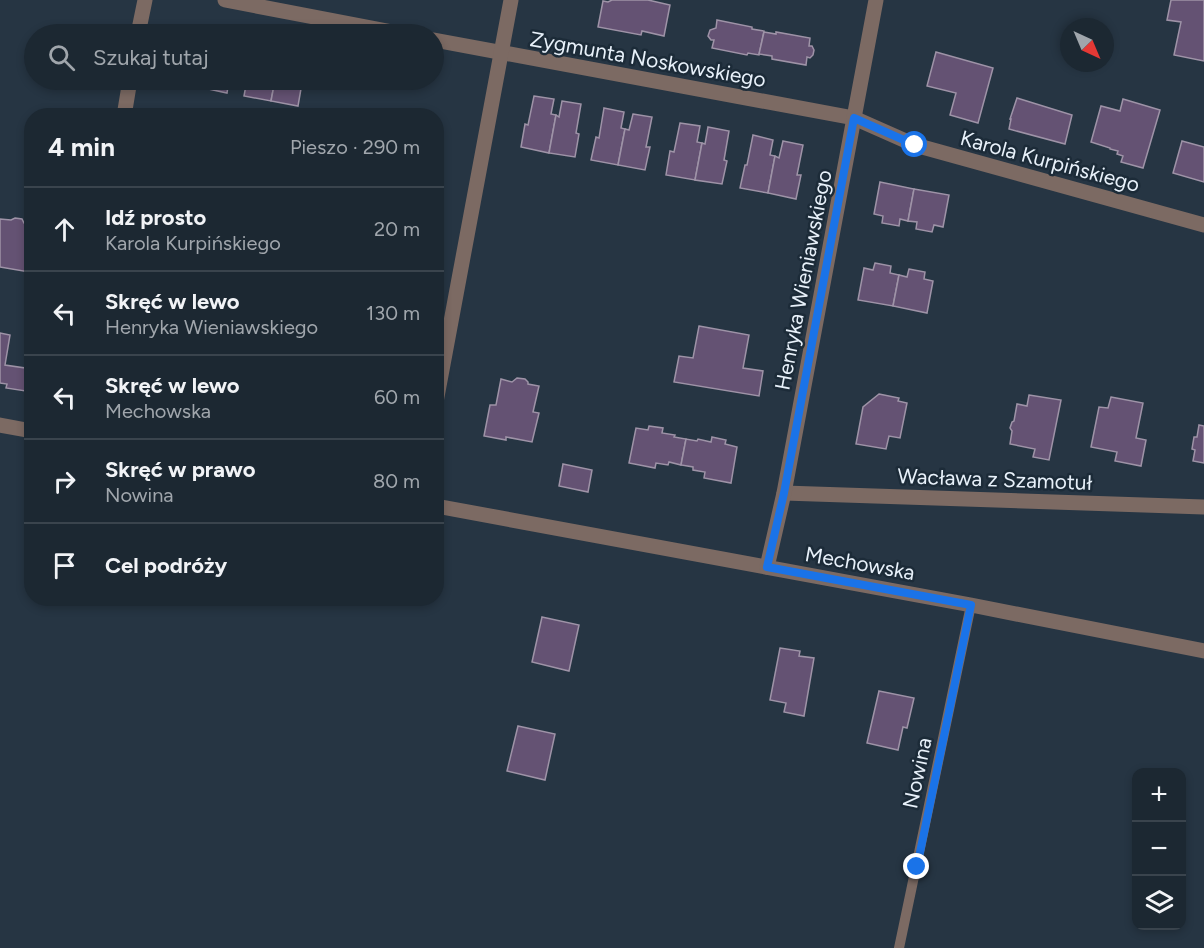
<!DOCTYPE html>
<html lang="pl">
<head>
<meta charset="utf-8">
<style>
  body { margin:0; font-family:Figtree,sans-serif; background:#29343e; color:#f1f3f6 }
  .controls { position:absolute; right:18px; bottom:18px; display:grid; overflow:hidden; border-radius:12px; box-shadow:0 3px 9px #0003 }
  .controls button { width:54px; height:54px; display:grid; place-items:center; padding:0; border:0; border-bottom:2px solid #3a444d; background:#1c2832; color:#f1f3f6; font:30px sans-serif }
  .compass { position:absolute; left:1060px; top:18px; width:54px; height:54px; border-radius:50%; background:#1c2832; box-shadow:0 3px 9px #0003; rotate:136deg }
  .stop { position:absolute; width:18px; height:18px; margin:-14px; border:4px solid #1a73e8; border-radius:50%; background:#fff }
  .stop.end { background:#1a73e8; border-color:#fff; box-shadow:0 2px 6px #0008 }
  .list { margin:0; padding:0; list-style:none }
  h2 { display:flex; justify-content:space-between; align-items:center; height:78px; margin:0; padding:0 24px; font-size:26px }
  h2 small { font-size:20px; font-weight:400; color:#a0a6ac }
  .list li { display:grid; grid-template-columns:39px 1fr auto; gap:18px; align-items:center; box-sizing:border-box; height:84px; padding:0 24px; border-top:2px solid #3a444d }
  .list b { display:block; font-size:22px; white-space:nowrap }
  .list p { margin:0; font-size:20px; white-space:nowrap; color:#a0a6ac }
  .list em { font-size:20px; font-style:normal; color:#a0a6ac }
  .icon { flex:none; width:33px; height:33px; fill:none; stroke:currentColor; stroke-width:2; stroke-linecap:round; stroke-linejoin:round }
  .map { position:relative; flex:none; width:1204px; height:948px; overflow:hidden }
  .search { position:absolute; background:#1c2832; box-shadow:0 3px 9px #0003; left:24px; top:24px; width:420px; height:66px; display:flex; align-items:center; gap:15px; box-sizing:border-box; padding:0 21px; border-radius:33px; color:#a0a6ac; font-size:22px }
  .panel { position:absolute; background:#1c2832; box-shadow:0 3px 9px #0003; left:24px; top:108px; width:420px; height:498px; border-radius:24px }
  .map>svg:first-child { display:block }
</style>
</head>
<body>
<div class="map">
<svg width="1204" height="948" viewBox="0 0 1204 948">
  <rect width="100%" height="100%" fill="#263543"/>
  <!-- building -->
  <g fill="#645273" stroke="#9e93a7" stroke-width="1.5">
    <path d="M612,0H648L670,5L664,36L642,31L641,35L598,27L603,1L608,2Z"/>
    <path d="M1171,0H1204V61L1174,55L1181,22L1167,20Z"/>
    <path d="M717,20L752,27V29L764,31L759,55L748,53L747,55L712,48L714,40H711L708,36L710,30L716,28Z"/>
    <path d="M764,32L776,34V32L810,38L809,46H812L814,50L813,55L810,58L807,57L806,65L772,59V56L759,54Z"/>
    <path d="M936,52L993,68L978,123L950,115L956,93L927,86Z"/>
    <path d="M171,80H200L199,87L170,82Z"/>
    <path d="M200,80H229L227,93L199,87Z"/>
    <path d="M247,80H275L271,101L244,96Z"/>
    <path d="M275,80H299V82L302,83L298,106L271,101Z"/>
    <path d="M534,96L554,99L551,114L556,115L549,153L521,147L525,124L528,125Z"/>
    <path d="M1017,98L1072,115L1065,144L1009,129L1011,119H1010Z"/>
    <path d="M1123,99L1160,110L1143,168L1121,162L1123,156L1117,154L1118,151L1110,149V148L1091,142L1101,106L1120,111Z"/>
    <path d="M562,101L581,104L576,133L579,134L575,157L549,153L556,115L559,117Z"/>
    <path d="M604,108L624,112L621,128L625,129L618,165L591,160L596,137L599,138Z"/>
    <path d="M633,114L652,117L646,147H650L645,170L618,165L625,129L629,130Z"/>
    <path d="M680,123L700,126L697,142L702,143L695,180L666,175L670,151L674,152Z"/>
    <path d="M708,127L729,131L724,160L727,161L722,184L695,180L702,143L705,144Z"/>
    <path d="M753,135L773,140L770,155L775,156L768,193L740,188L745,165H747Z"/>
    <path d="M783,141L803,145L797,175H801L796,199L768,193L775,156L779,158Z"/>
    <path d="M1182,141L1204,147V182L1173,173Z"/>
    <path d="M880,182L914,189L908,221L900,219L899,226L882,223L883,216L874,214Z"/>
    <path d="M914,189L949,195L943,227L934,225L932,232L916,229L917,222L908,221Z"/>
    <path d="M15,218L22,219L24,223L32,224V270L30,269L29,272L0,267V219L11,220Z"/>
    <path d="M875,263L891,266L890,273L899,275L893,306L858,300L864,268L873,270Z"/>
    <path d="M909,269L925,272L924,279L933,281L927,313L893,306L899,275L907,277Z"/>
    <path d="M699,326L749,335L743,368L763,371L759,396L674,382L679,356L693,358Z"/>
    <path d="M0,333L10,335L5,365L32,369V392L6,388L7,384L0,383Z"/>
    <path d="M517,378L525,379L528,382V384L539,386L533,412L539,413L532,442L506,437V440L484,436L490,405H496L501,379L512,382Z"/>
    <path d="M879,394L899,398L898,401L907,403L900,438L889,436L886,449L856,444L863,407Z"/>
    <path d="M1029,395L1061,400L1049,460L1033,457L1035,449L1010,444L1012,431L1010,428L1012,422L1014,421L1017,404L1027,406Z"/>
    <path d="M1111,397L1143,403L1136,438L1146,440L1141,466L1115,461L1117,452L1091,447L1099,407L1108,408Z"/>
    <path d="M1199,425L1204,426V463L1193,461L1195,450L1192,449L1194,437H1197Z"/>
    <path d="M649,426L663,428L662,433L675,435L674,437L686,439L681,465L669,462L668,465L656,463L655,468L629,463L636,428L648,430Z"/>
    <path d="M712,437L726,440L725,444L737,447L731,483L704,478L705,472L693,470V467L681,465L686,439L697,441L698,439L711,442Z"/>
    <path d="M563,464L592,470L588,492L559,486Z"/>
    <path d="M542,617L579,625L569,671L532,662Z"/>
    <path d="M780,648L800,651L799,656L814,658L804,716L784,712L786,703L770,700Z"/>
    <path d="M879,691L914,698L907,728L903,727L898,750L867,743Z"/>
    <path d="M518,726L555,734L545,780L507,771Z"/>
  </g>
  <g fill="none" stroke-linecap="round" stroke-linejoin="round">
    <!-- lane -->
    <path stroke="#7c6a63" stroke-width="10" d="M899,948L971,605"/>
    <!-- street -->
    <g stroke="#7c6a63" stroke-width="15">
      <path d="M225,0L403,34"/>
      <path d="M138,34L145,0"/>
      <path d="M434,40L854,118L915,145L1204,225"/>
      <path d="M124,116L130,80"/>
      <path d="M436,402L511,0"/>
      <path d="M0,425L32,431"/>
      <path d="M784,493L1204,507"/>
      <path d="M436,506L971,605L1204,651"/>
      <path d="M767,567L784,493L876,0"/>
    </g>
  </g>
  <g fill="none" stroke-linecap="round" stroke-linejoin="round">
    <!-- route -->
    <path stroke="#1a73e8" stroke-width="8" d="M915,145L854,118L784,493L767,567L971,605L917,867"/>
  </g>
  <g text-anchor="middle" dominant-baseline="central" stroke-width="5" stroke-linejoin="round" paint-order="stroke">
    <!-- street labels -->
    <g font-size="21" fill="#e8f1fa" stroke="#1c2b38">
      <text transform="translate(648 59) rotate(10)">Zygmunta Noskowskiego</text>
      <text transform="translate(1050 161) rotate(15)">Karola Kurpińskiego</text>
      <text transform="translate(803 280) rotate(-79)">Henryka Wieniawskiego</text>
      <text transform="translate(995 479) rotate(2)">Wacława z Szamotuł</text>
      <text transform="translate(860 563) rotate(10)">Mechowska</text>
      <text transform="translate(917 773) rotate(-78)">Nowina</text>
    </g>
  </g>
</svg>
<div class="controls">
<button>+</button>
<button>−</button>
<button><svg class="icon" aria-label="layers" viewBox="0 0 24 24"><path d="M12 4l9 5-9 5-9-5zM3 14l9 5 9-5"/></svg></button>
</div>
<svg class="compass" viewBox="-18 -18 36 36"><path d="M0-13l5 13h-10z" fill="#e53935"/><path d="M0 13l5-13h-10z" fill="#a0a6ac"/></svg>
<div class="stop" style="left:915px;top:145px"></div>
<div class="stop end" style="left:917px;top:867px"></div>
<div class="search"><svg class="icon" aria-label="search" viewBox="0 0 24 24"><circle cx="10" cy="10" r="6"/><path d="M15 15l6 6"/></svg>Szukaj tutaj</div>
<section class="panel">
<h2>4 min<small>Pieszo · 290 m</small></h2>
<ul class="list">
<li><svg class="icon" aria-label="ahead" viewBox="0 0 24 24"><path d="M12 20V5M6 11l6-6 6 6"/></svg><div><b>Idź prosto</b><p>Karola Kurpińskiego</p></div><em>20 m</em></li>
<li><svg class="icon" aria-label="left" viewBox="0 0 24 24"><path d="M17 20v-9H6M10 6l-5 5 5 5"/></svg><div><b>Skręć w lewo</b><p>Henryka Wieniawskiego</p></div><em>130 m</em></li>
<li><svg class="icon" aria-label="left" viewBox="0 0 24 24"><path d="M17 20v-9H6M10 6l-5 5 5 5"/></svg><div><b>Skręć w lewo</b><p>Mechowska</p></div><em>60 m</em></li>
<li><svg class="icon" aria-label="right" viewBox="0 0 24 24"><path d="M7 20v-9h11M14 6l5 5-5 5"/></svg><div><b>Skręć w prawo</b><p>Nowina</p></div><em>80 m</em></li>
<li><svg class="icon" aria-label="arrive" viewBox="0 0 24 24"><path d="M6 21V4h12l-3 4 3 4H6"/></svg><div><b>Cel podróży</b></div></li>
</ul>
</section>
</div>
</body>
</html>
